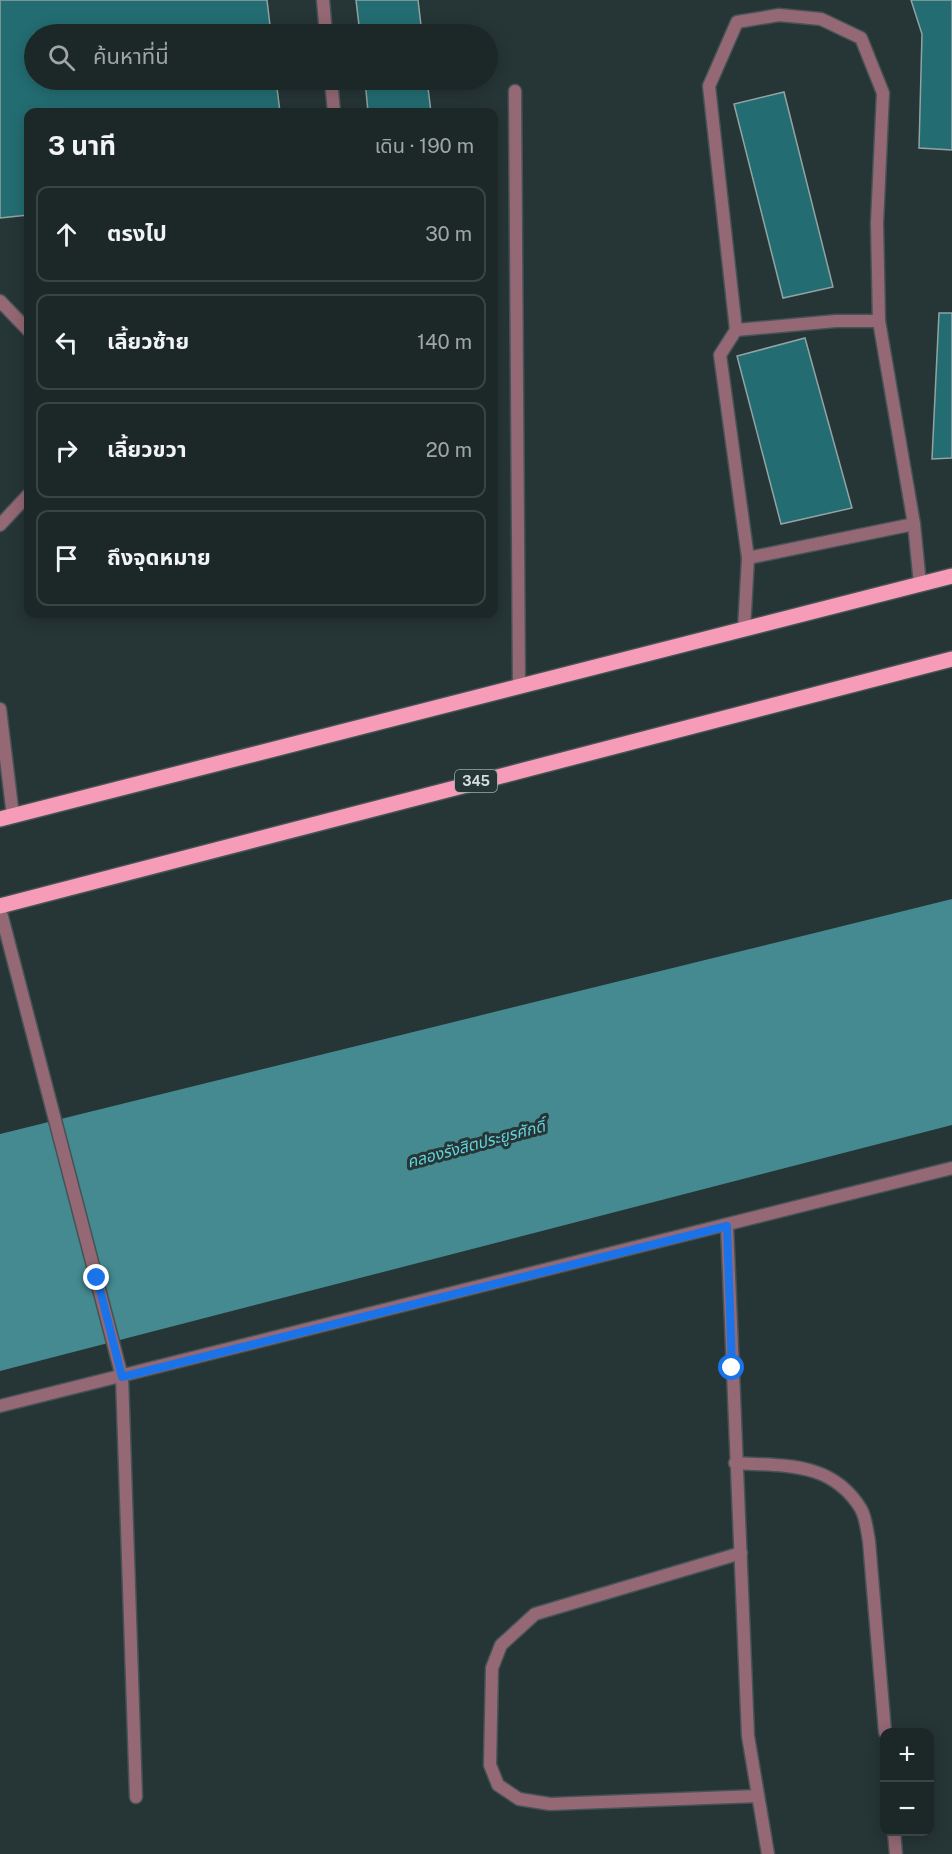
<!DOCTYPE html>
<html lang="th">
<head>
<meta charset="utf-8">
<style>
  body { margin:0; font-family:"Public Sans","Noto Sans Thai",sans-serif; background:#293434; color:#f1f3f6 }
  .controls { position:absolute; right:18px; bottom:18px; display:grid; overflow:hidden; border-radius:12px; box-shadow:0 3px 15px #0003 }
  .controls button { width:54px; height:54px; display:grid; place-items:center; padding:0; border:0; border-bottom:2px solid #3a4445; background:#1c2828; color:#f1f3f6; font:30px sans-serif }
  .stop { position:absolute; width:18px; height:18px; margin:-14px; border:4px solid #1a73e8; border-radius:50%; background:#fff }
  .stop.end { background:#1a73e8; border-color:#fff; box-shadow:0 2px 6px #0008 }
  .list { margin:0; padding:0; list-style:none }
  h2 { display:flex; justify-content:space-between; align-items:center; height:78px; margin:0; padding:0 24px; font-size:26px }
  h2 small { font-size:20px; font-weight:400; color:#a0a6a8 }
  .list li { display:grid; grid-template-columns:39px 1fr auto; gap:18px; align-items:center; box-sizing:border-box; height:96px; margin:0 12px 12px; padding:0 12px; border:2px solid #3a4445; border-radius:12px }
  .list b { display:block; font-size:22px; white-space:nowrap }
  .list em { font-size:20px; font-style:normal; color:#a0a6a8 }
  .icon { flex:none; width:33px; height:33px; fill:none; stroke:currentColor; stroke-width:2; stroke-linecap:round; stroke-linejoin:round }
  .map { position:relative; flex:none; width:952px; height:1854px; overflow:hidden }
  .search { position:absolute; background:#1c2828; box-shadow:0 3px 15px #0003; left:24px; top:24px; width:474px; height:66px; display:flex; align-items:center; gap:15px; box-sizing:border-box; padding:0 21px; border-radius:33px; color:#a0a6a8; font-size:22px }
  .panel { position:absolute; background:#1c2828; box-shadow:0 3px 15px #0003; left:24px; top:108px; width:474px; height:510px; border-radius:12px }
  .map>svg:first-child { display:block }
</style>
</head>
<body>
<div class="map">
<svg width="952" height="1854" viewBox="0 0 952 1854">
  <rect width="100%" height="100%" fill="#263536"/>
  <!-- water -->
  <path fill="#448a90" d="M952,899V1125L0,1371V1134Z"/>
  <!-- building -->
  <g fill="#236d72" stroke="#92a3a4" stroke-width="1.5">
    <path d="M0,0H267L271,34H34V80H276L280,112H28V215L0,218Z"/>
    <path d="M356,0H418L422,34H360Z"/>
    <path d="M911,0H952V150L919,148L922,34Z"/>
    <path d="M365,80H427L431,112H368Z"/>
    <path d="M784,92L833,287L783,298L734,104Z"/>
    <path d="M939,313H952V458L932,459Z"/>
    <path d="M805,338L852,508L781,524L737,356Z"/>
  </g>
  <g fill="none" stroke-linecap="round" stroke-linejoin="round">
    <defs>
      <g id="lane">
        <path d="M323,0L326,34"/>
        <path d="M331,80L334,112"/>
        <path d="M515,91L519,686"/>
        <path d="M0,301L28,330"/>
        <path d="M736,330L709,86L737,22L779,15L821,19L861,38L883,93L877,223L879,321"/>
        <path d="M0,525L28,495"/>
        <path d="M748,558L914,524"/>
        <path d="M744,630L748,558L720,355L736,330L836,321H879L914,524L920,584"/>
        <path d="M0,709L13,816"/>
        <path d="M727,1226L748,1736L768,1854"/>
        <path d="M735,1463C784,1466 832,1461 861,1509C866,1518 867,1531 869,1541L885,1732"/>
        <path d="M741,1553L535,1614L501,1645L492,1668L490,1765L498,1785L519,1799L550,1804L758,1796"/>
        <path d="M894,1832L896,1854"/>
      </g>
      <g id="street">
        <path d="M0,909L122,1377L136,1797"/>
        <path d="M0,1406L952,1168"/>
      </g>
      <g id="primary">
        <path d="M0,819L952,576"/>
        <path d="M0,906L952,659"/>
      </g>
    </defs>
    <!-- lane casing -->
    <use href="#lane" stroke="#465354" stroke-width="15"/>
    <!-- street casing -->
    <use href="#street" stroke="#465354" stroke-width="15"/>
    <!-- primary casing -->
    <use href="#primary" stroke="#465354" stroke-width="18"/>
    <!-- lane -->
    <use href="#lane" stroke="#946875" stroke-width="12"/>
    <!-- street -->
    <use href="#street" stroke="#946875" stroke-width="12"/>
    <!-- primary -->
    <use href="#primary" stroke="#f69cb8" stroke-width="15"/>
  </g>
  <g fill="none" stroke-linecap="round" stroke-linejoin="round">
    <!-- route -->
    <path stroke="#1a73e8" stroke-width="8" d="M97,1278L122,1377L727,1226L732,1368"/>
  </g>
  <g text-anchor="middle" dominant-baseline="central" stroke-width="6" stroke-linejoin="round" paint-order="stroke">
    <!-- shield labels -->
    <rect fill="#263536" stroke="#a0abac" stroke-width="1.5" x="455" y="770" width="42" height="22" rx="4.5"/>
    <g font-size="14" font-weight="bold" fill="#d5dedf">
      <text x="476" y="781">345</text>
    </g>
    <!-- water labels -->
    <g font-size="16" font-style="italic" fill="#65d3dc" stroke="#263536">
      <text transform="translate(476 1144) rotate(-15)">คลองรังสิตประยูรศักดิ์</text>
    </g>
  </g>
</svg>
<div class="controls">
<button>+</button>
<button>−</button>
</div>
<div class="stop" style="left:732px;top:1368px"></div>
<div class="stop end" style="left:97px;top:1278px"></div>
<div class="search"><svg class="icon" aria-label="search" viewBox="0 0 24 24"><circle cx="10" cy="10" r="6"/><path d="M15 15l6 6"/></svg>ค้นหาที่นี่</div>
<section class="panel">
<h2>3 นาที<small>เดิน · 190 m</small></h2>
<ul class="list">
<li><svg class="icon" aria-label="ahead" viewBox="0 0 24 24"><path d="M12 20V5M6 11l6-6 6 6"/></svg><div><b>ตรงไป</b></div><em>30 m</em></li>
<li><svg class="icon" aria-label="left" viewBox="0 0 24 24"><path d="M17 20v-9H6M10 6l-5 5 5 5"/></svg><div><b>เลี้ยวซ้าย</b></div><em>140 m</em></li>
<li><svg class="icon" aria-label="right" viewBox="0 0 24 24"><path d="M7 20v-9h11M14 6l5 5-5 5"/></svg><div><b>เลี้ยวขวา</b></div><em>20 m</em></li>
<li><svg class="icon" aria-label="arrive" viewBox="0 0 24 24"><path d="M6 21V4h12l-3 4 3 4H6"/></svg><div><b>ถึงจุดหมาย</b></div></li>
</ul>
</section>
</div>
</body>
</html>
